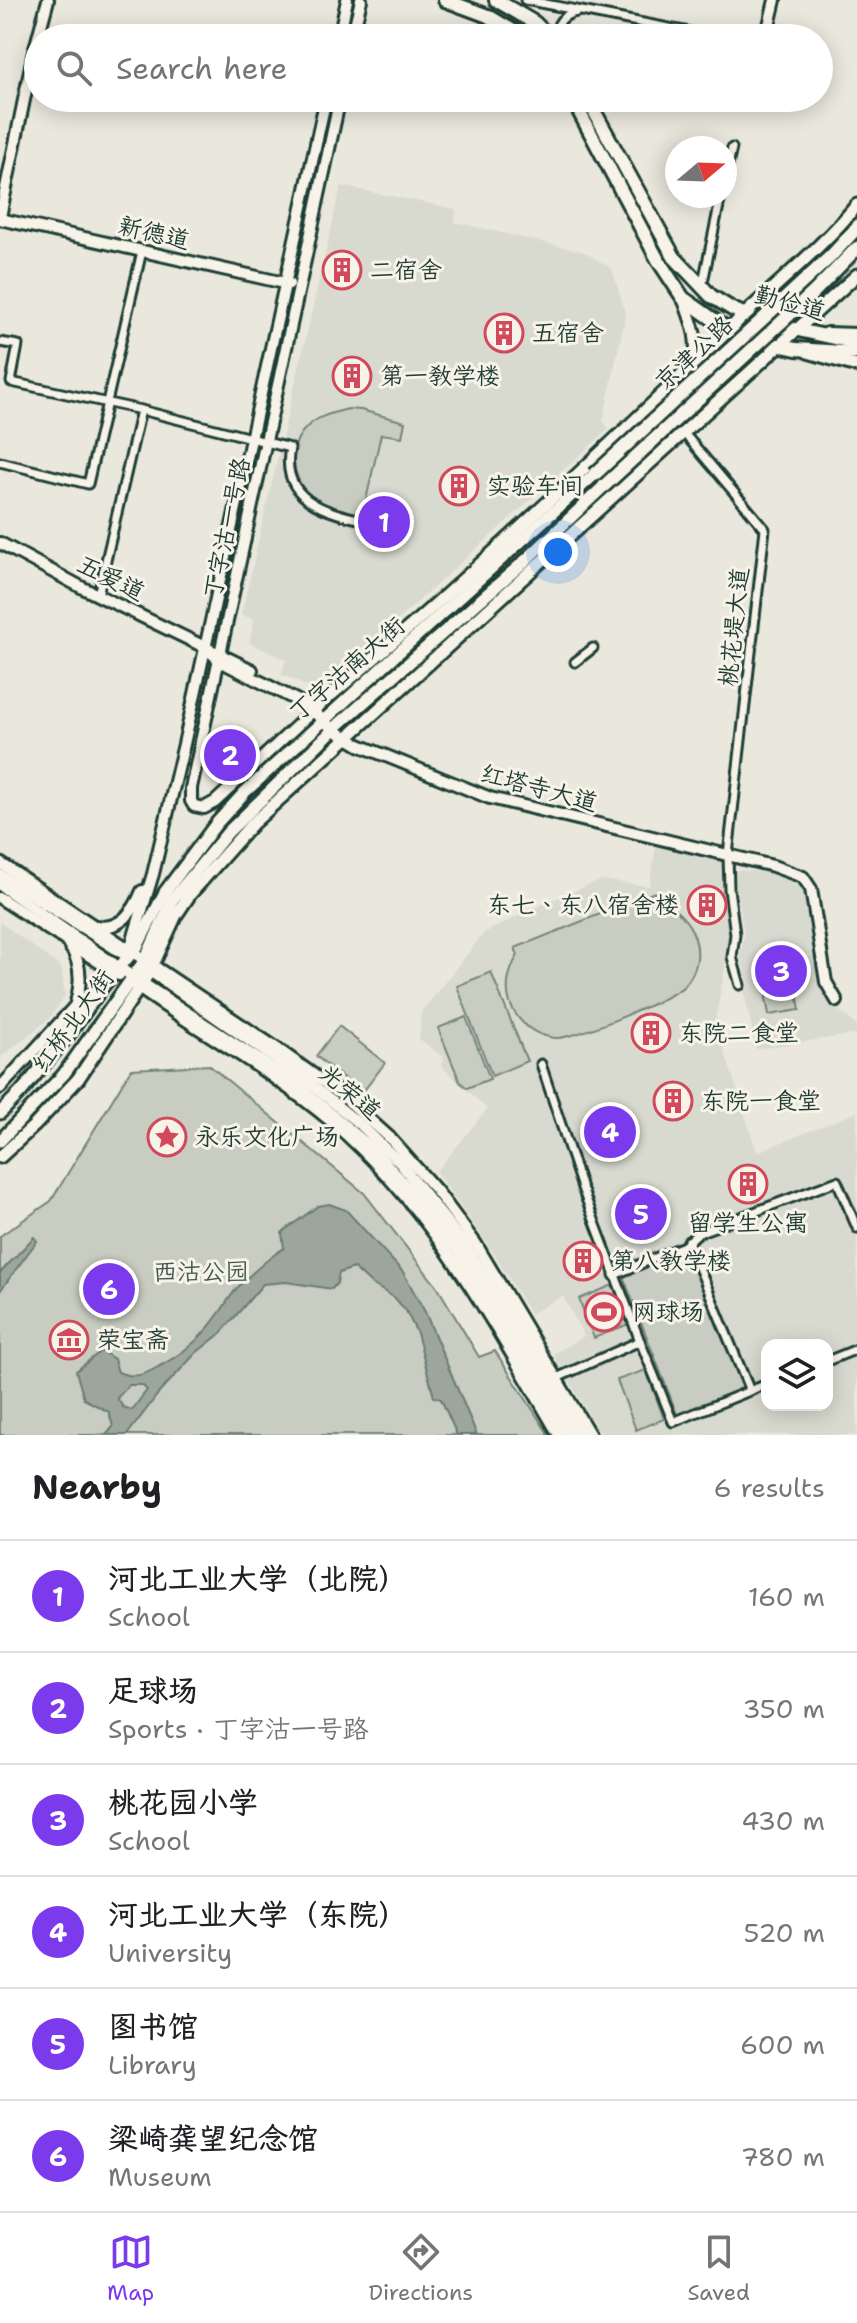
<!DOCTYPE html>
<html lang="en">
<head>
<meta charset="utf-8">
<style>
  body { margin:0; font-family:"Shantell Sans","LXGW WenKai TC",sans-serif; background:#f2f2f2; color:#202124 }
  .controls { position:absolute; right:24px; bottom:24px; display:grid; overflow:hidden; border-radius:16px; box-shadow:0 4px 20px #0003 }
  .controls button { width:72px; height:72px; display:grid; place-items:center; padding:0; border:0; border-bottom:2px solid #e0e0e0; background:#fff; color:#202124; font:40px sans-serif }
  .compass { position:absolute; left:665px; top:136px; width:72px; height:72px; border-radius:50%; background:#fff; box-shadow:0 4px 20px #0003; rotate:71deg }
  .you { position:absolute; left:558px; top:552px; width:28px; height:28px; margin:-20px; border:6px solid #fff; border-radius:50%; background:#1a73e8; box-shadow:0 0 0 12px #1a73e833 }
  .badge { display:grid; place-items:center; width:52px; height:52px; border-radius:50%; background:#7c3aed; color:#fff; font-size:26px; font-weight:700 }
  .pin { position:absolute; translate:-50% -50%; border:4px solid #fff; box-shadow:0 2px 8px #0006 }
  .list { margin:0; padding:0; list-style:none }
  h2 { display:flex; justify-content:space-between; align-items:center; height:104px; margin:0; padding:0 32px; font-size:34px }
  h2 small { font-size:26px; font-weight:400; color:#757577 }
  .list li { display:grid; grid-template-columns:52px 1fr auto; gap:24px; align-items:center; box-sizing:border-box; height:112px; padding:0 32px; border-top:2px solid #e0e0e0 }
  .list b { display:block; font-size:30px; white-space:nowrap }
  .list p { margin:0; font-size:26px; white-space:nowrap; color:#757577 }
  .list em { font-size:26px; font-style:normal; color:#757577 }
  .icon { flex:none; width:44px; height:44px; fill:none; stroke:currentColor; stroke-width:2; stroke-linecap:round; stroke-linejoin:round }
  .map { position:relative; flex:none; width:857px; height:1435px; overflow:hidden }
  .search { position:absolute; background:#fff; box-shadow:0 4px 20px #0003; left:24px; right:24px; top:24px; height:88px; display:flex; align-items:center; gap:20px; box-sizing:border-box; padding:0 28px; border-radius:44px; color:#757577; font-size:30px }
  .sheet { height:776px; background:#fff }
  nav { display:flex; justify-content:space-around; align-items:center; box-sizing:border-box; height:112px; border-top:2px solid #e0e0e0; background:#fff; font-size:22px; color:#757577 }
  nav a { display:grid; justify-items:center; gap:4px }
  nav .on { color:#7c3aed }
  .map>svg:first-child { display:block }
</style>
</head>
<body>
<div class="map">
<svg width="857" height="1435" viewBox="0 0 857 1435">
  <rect width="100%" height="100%" fill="#eae8dd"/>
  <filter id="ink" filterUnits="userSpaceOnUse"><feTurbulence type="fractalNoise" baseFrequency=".0125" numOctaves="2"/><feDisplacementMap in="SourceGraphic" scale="16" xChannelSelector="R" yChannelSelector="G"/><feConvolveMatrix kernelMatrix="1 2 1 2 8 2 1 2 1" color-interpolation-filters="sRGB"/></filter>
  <g filter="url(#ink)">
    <!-- built -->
    <g fill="#d9dacf" fill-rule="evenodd">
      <path d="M341,186L456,209L455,222L585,252L612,269L626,314L603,421L609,429L318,692L281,674L286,660L249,643L254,619L241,615Z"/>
      <path d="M657,842L725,851L731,935L715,1021L757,1152L857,1112V1435H601L553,1354L584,1336L563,1296L530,1314L494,1254L436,1172L487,1109L441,1066L443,1057L419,1039L421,1012L484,933L545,903L601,880L649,886ZM767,1345H827V1405H767Z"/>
      <path d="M734,870L772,872L798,881L807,892L820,983L831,1003L857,1026V1034L756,1049L743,987L749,984L740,958L744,935Z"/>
      <path d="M0,922L61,967L65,995L50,1018L0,1058Z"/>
    </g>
    <!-- green -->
    <g fill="#c8ccc1" stroke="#74847a" stroke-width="2">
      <path d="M348,409L361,410L405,422L402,437L381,434L366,500L386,505L381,519C362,514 338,513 321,504C295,492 284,451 304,430C315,417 331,413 348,409Z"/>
      <path d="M239,734L252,749L222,776L209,761Z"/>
      <path d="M655,892L659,901C693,914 711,955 685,985C672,999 574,1039 555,1038C538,1036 524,1027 515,1013C503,995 507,973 518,955L515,948Z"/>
      <path d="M790,953L800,1010L769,1015L759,959Z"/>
      <path d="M491,972L527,1061L492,1076L457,986Z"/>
      <path d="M466,1017L490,1079L467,1088L460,1082L438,1028Z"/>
      <path d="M339,1026L385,1063L362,1093L316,1056Z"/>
      <path d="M209,1065L364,1193L438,1288L479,1357L495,1351L549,1435H0V1236L51,1201L131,1069Z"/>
      <path d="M692,1249L747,1387L677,1414L623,1276Z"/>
      <path d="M613,1285L629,1324L594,1338L579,1299Z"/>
      <path d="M646,1370L664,1419L636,1430L617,1380Z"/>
    </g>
    <!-- water -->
    <g fill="#9ca69c" stroke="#6a7c72" stroke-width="2" fill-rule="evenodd">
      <path d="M329,1204L346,1210L403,1272L425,1312L477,1435H457L441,1399L434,1397L417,1333L406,1311L395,1298L370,1283L354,1268L339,1273L337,1283L332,1289L286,1282L263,1284L221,1333L196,1353L158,1394L127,1435H106L113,1427L109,1412L84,1399L76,1371L101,1351L114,1359L118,1372C134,1379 144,1375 158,1367C181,1355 200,1340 215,1319C224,1308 231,1293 241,1284C254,1271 268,1258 284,1248L282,1233L285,1230L318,1206ZM129,1385H142L147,1390L132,1410L123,1407L117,1398Z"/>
      <path d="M34,1237L37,1241L0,1291V1273Z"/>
    </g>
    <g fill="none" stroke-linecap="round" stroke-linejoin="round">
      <defs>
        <g id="street">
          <path d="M525,0L720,38"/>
          <path d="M557,38C554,24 564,14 577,12"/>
          <path d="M725,179L732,148"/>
          <path d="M702,287L721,196"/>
          <path d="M0,342L18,345L11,382L141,410L290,448C277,510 348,517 390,525"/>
          <path d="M683,432L765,529L728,855L729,889L735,934L732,957L740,985"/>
          <path d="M0,462L88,484L142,251"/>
          <path d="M98,595L141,410"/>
          <path d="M575,662L593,648"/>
          <path d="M541,1064L582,1188L640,1341"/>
          <path d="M688,1241L750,1391"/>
          <path d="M614,1275L684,1246L698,1233L837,1181L857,1228"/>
          <path d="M827,1361L857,1349"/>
          <path d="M552,1380L640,1341L673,1422L767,1384"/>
        </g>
        <g id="secondary">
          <path d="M339,38L347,0"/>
          <path d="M352,38L361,0"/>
          <path d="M766,38L775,0"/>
          <path d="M0,217L33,56L48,0"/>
          <path d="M0,219L289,284"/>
          <path d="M683,298C691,320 701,342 693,365"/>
          <path d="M827,333L857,334"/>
          <path d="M0,543L81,587L252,670"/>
          <path d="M205,647L220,661L306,705L334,730L359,745L490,798L773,866L803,877L811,889L826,982L837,1001"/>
          <path d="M318,706L215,802L204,808L194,806L191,801V788L340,98"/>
          <path d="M0,863L279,1050L342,1095L389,1137L436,1190L476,1244L590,1435"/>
          <path d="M0,875L127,956"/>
          <path d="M0,885L133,977L296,1084L375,1151L425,1207L457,1249L570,1435"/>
          <path d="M0,898L119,975"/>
          <path d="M96,926C120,931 134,911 142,891"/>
          <path d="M128,956L153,874L184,744L326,98"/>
          <path d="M144,967L307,1081L363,1127L400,1163L466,1246L580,1435"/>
          <path d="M133,984C198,1031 271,1070 332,1122C433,1208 493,1323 559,1435"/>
          <path d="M68,1032C76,1003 89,972 69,945"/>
          <path d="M0,1088L76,1005L102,987"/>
        </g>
        <g id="primary">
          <path d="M808,352L857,366"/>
          <path d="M318,706C466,582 606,450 744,315C782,279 823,246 857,205"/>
          <path d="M0,1113L21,1092L67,1037L103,986L137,947L165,892L216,824L245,792L594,475"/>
          <path d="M0,1141L64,1074L145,960L173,899L228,832L337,726L526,560L604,486"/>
          <path d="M0,1157L35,1125L78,1079L150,971L176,915L190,894L252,824L857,275"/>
        </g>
        <g id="highway">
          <path d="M445,0L488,16L525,38"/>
          <path d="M496,0L535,23L550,38"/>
          <path d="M572,98L658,260L683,298L724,327L755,340L796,349L857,353"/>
          <path d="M587,98L674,257L711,296L732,309L762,322L857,343"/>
        </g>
      </defs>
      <!-- street casing -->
      <use href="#street" stroke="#1f3d34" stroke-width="13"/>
      <!-- secondary casing -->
      <use href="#secondary" stroke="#1f3d34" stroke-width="16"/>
      <!-- primary casing -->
      <use href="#primary" stroke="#1f3d34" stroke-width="17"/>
      <!-- highway casing -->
      <use href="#highway" stroke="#1f3d34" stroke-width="18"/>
      <!-- street -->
      <use href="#street" stroke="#f7f3e8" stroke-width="7"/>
      <!-- secondary -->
      <use href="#secondary" stroke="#f7f3e8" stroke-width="10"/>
      <!-- primary -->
      <use href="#primary" stroke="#f7f3e8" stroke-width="11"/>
      <!-- highway -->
      <use href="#highway" stroke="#f7f3e8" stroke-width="12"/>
      <defs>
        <g id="highway-bridge">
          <path d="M594,475L830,257L857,228"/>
          <path d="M604,486L814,292L857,248"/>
        </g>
      </defs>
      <!-- highway-bridge casing -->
      <use href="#highway-bridge" stroke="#1f3d34" stroke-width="18" stroke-linecap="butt"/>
      <!-- highway-bridge -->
      <use href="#highway-bridge" stroke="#f7f3e8" stroke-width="12"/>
    </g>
  </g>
  <!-- icons -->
  <defs>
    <symbol id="building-ring" viewBox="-11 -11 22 22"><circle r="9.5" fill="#f7f3e8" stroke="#d1495b" stroke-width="1.5"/><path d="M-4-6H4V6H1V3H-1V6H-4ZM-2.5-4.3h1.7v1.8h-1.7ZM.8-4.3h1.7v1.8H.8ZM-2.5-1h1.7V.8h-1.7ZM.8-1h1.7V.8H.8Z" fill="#d1495b"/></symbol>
    <symbol id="sight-ring" viewBox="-11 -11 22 22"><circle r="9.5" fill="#f7f3e8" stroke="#d1495b" stroke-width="1.5"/><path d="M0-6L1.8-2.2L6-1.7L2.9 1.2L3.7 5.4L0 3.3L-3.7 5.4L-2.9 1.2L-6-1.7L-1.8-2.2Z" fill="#d1495b"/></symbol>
    <symbol id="stadium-ring" viewBox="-11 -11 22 22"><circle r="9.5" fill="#f7f3e8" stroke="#d1495b" stroke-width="1.5"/><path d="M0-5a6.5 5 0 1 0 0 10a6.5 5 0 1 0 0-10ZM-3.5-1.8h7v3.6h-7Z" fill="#d1495b"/></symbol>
    <symbol id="museum-ring" viewBox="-11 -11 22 22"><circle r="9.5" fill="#f7f3e8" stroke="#d1495b" stroke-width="1.5"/><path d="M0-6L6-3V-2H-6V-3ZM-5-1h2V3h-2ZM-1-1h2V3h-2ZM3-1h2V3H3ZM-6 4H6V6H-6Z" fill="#d1495b"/></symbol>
  </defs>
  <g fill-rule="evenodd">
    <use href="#building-ring" x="320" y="248" width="44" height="44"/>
    <use href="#building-ring" x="482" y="311" width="44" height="44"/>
    <use href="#building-ring" x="330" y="354" width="44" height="44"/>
    <use href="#building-ring" x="437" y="464" width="44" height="44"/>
    <use href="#building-ring" x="685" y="883" width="44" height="44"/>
    <use href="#building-ring" x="629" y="1011" width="44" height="44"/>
    <use href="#building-ring" x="651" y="1079" width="44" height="44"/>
    <use href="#sight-ring" x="145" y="1115" width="44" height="44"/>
    <use href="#building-ring" x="726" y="1162" width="44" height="44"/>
    <use href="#building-ring" x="561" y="1239" width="44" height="44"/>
    <use href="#stadium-ring" x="582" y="1290" width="44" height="44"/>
    <use href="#museum-ring" x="47" y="1318" width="44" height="44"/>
  </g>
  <g text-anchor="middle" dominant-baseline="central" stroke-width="6" stroke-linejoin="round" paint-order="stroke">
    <!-- street labels -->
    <g font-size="24" fill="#1f3d34" stroke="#f7f3e8">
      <text transform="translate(154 233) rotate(13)">新德道</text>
      <text transform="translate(790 303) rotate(15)">勤俭道</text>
      <text transform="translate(694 353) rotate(-43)">京津公路</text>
      <text transform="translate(227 528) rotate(-78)">丁字沽一号路</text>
      <text transform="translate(111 578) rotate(26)">五爱道</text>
      <text transform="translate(734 627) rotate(-84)">桃花堤大道</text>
      <text transform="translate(347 669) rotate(-41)">丁字沽南大街</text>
      <text transform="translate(539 788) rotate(15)">红塔寺大道</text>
      <text transform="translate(73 1021) rotate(-54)">红桥北大街</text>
      <text transform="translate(350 1092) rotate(40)">光荣道</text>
    </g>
    <!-- poi labels -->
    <g font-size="24" fill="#1f3d34" stroke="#f7f3e8" text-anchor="start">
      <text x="370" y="270">二宿舍</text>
      <text x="532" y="333">五宿舍</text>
      <text x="380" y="376">第一教学楼</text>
      <text x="487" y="486">实验车间</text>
      <text x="679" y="905" text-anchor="end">东七、东八宿舍楼</text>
      <text x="679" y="1033">东院二食堂</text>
      <text x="701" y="1101">东院一食堂</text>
      <text x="195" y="1137">永乐文化广场</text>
      <text x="748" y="1223" text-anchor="middle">留学生公寓</text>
      <text x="611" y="1261">第八教学楼</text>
      <text x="632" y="1312">网球场</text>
      <text x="97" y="1340">荣宝斋</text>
    </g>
    <!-- park labels -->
    <g font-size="24" fill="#415a50" stroke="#f7f3e8">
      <text x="201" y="1272">西沽公园</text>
    </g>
  </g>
</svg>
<div class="controls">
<button><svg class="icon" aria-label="layers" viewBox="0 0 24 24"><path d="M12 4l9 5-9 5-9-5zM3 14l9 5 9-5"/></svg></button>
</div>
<svg class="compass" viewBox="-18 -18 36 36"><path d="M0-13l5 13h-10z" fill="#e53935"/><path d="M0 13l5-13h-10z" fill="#757577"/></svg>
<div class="you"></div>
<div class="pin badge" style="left:384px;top:522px">1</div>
<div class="pin badge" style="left:230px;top:755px">2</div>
<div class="pin badge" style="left:781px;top:971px">3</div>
<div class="pin badge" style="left:610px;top:1132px">4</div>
<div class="pin badge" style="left:641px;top:1214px">5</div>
<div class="pin badge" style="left:109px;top:1289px">6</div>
<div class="search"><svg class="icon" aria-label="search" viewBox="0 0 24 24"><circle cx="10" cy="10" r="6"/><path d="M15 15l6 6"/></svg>Search here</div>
</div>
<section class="sheet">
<h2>Nearby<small>6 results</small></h2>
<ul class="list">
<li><span class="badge">1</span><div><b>河北工业大学（北院）</b><p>School</p></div><em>160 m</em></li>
<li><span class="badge">2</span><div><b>足球场</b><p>Sports · 丁字沽一号路</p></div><em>350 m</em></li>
<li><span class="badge">3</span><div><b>桃花园小学</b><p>School</p></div><em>430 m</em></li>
<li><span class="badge">4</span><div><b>河北工业大学（东院）</b><p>University</p></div><em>520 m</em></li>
<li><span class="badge">5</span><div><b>图书馆</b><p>Library</p></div><em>600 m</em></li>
<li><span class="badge">6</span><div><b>梁崎龚望纪念馆</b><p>Museum</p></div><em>780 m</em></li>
</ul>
</section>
<nav>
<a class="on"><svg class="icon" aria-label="map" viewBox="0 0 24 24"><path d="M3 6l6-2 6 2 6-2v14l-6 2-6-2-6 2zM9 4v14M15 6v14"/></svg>Map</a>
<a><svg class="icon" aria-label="directions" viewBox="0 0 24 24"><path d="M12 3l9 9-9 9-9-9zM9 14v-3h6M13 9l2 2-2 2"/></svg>Directions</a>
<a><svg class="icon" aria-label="saved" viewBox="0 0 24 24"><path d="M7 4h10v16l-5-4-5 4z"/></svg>Saved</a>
</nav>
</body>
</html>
